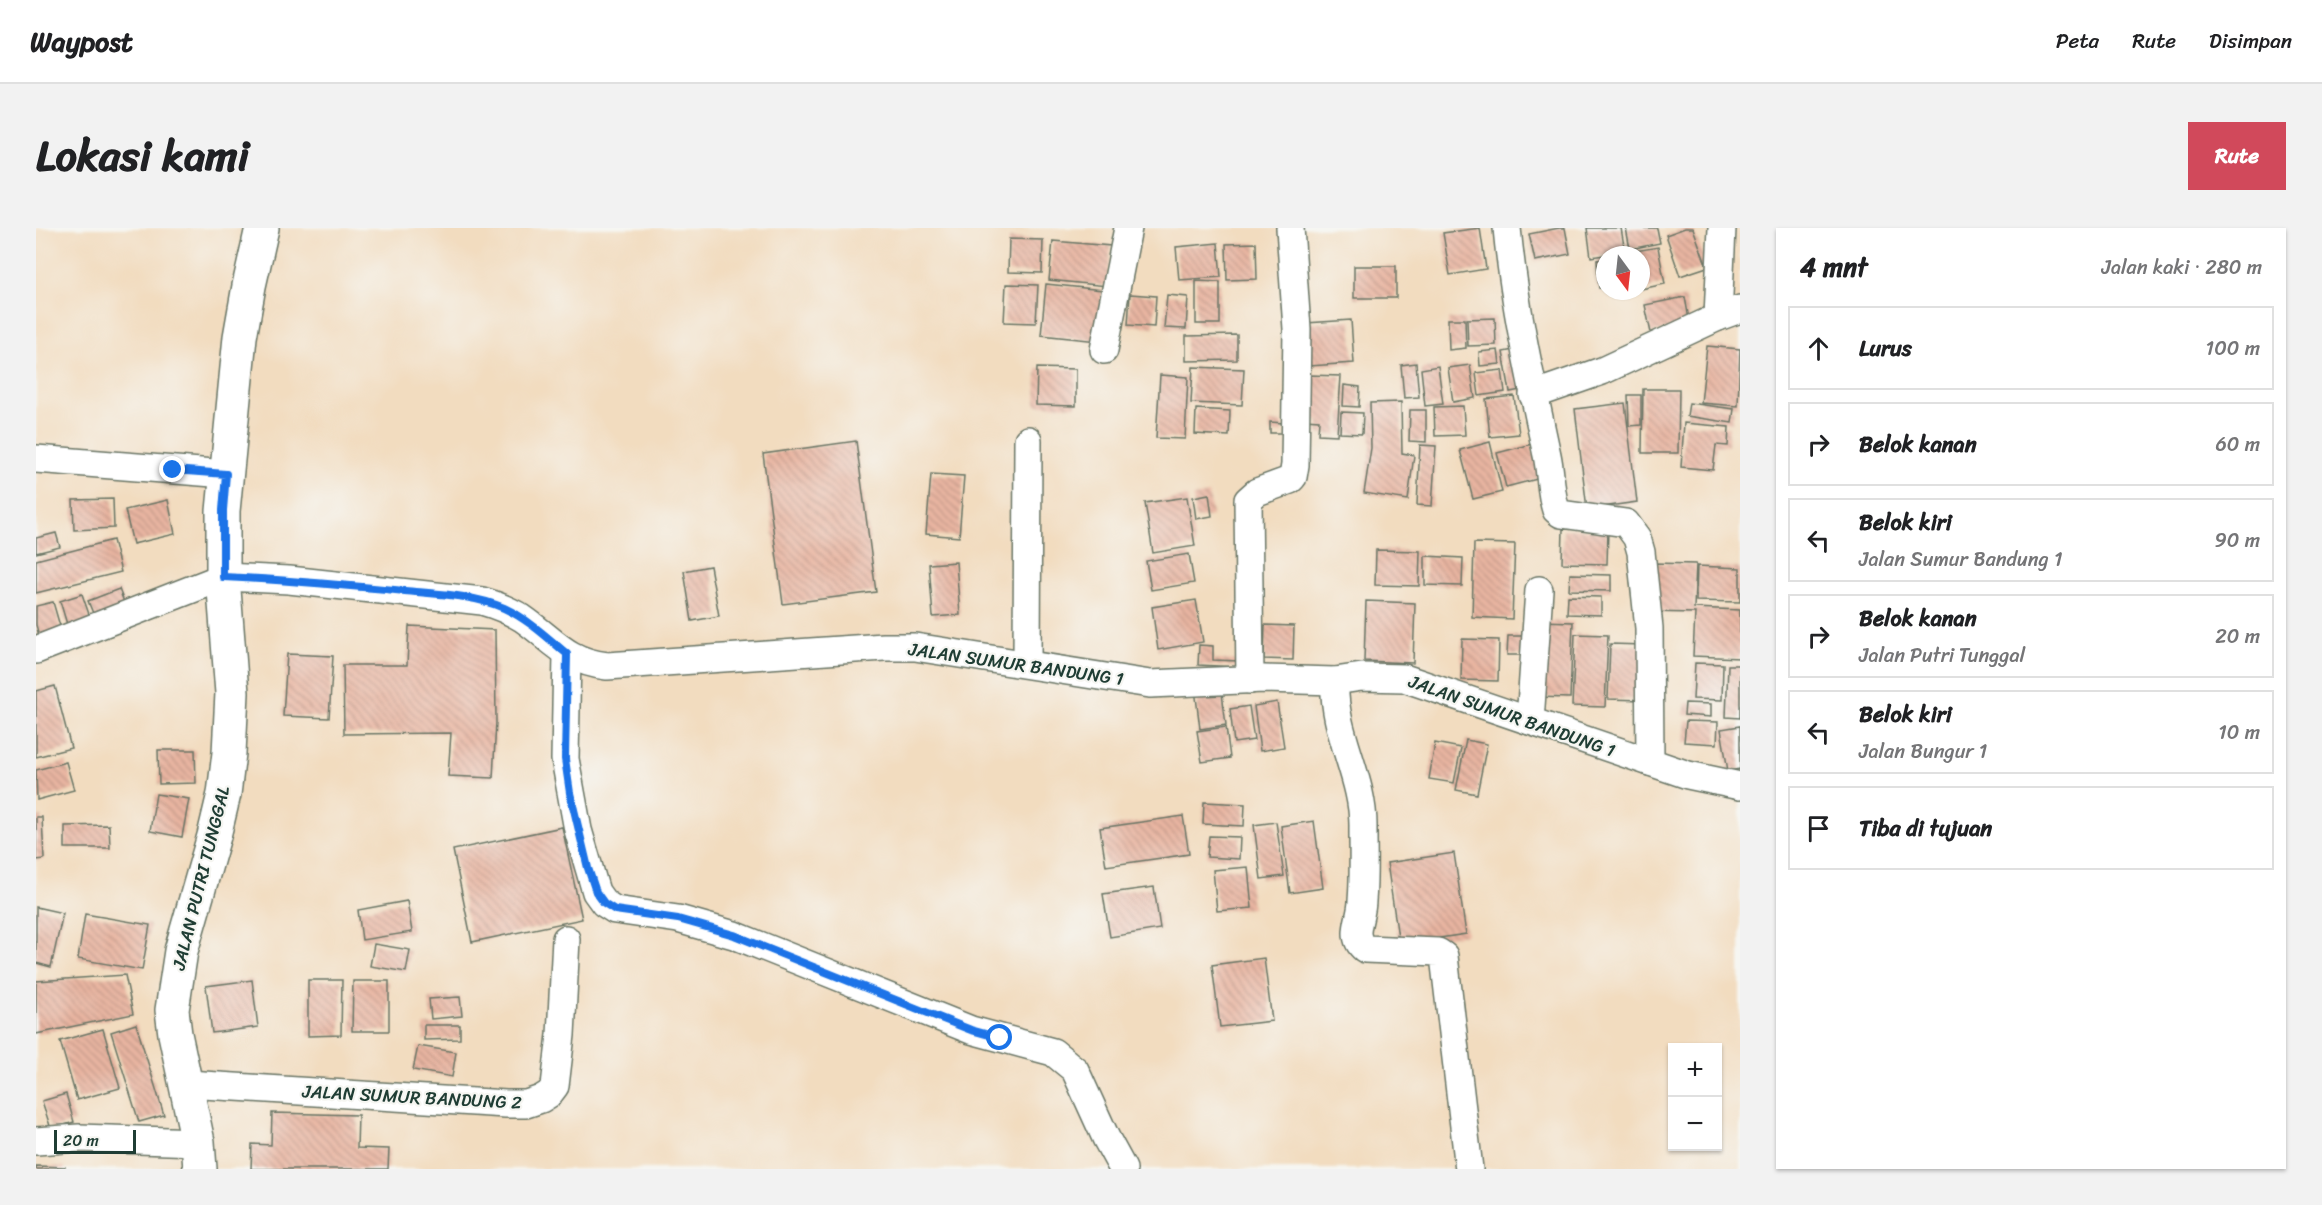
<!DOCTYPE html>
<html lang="id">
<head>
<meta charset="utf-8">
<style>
  body { margin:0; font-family:Sriracha,sans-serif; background:#f2f2f2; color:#202124 }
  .controls { position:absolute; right:18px; bottom:18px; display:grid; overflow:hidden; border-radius:0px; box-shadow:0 2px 4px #0004 }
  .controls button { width:54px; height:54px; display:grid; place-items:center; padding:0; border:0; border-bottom:2px solid #e0e0e0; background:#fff; color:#202124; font:30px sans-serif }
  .compass { position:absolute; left:1560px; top:18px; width:54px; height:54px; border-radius:50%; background:#fff; box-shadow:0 2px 4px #0004; rotate:165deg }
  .scale { position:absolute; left:18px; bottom:15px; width:82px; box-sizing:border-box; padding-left:6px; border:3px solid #1f3d34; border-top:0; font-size:16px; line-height:21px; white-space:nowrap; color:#1f3d34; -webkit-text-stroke:4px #f6f6f2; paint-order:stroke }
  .stop { position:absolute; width:18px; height:18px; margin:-14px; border:4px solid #1a73e8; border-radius:50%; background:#fff }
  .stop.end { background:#1a73e8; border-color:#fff; box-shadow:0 2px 6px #0008 }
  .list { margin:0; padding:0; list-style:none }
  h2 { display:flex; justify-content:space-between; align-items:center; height:78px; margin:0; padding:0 24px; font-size:26px }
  h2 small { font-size:20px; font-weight:400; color:#757577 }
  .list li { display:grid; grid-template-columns:39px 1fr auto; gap:18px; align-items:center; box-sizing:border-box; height:84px; margin:0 12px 12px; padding:0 12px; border:2px solid #e0e0e0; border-radius:0px }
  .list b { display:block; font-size:22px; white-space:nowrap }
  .list p { margin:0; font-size:20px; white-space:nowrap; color:#757577 }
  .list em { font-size:20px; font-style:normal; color:#757577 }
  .icon { flex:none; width:33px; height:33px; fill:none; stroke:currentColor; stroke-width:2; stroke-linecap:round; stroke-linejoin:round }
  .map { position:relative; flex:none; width:1704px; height:941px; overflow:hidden; border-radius:0px }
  header { display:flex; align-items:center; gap:36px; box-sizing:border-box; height:84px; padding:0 30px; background:#fff; border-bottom:2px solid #e0e0e0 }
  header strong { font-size:28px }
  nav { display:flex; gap:33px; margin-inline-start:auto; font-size:21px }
  .intro { display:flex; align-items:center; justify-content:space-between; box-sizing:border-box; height:144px; padding:0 36px }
  h1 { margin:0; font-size:42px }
  .button { padding:15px 27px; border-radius:0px; background:#d1495b; color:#fff; font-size:21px; font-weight:700 }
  main { display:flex; gap:36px; padding:0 36px }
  aside { flex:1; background:#fff; border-radius:0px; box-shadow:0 2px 4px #0004 }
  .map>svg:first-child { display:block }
</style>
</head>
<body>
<header>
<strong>Waypost</strong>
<nav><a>Peta</a><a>Rute</a><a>Disimpan</a></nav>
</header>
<div class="intro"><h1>Lokasi kami</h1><a class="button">Rute</a></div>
<main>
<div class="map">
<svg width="1704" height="941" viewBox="0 0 1704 941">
  <defs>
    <pattern id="building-back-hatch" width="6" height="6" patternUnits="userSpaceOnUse" patternTransform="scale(1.5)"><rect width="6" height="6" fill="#e9b5a1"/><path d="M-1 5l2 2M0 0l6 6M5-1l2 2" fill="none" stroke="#bc9484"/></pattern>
  </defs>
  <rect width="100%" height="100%" fill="#f6f6f2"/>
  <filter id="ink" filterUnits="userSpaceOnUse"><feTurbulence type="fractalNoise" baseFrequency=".0167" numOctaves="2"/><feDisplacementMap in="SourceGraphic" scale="12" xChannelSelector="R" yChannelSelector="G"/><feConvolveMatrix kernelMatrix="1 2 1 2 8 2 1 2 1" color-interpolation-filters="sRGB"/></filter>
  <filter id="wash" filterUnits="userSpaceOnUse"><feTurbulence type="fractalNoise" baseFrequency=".008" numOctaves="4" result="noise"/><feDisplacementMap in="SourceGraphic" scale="24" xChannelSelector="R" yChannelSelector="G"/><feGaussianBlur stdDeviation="1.35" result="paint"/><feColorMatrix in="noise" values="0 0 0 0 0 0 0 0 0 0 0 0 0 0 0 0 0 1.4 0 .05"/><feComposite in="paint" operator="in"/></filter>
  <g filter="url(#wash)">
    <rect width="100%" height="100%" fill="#f2dcbf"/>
    <g id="blocks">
      <!-- building -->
      <g fill="url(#building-back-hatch)">
        <path d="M1444,0L1450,41L1414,47L1407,5Z"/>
        <path d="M1523,0H1529L1534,26L1499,33L1493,6Z"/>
        <path d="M1551,0H1585L1589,24L1555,29Z"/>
        <path d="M1590,0H1621L1624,15L1594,21Z"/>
        <path d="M1649,0H1657L1671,39L1644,48L1630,7Z"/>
        <path d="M973,11L1007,12L1006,45L972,44Z"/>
        <path d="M1017,13L1075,18L1071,58L1013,52Z"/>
        <path d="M1182,15L1185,49L1143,52L1140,19Z"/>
        <path d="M1220,15L1221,51L1191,52L1190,16Z"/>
        <path d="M1622,19L1629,56L1605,61V27H1594L1593,24Z"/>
        <path d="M1569,31V60H1563L1561,32Z"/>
        <rect x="1318" y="38" width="42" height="32"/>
        <path d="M1160,53L1184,54V96H1160Z"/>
        <path d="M970,56L1002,57L1000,95L968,94Z"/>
        <path d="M1010,56L1067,62L1062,113L1005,107Z"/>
        <path d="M1094,66L1120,68L1118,99L1092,97Z"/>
        <path d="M1131,67L1152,69L1150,101L1128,100Z"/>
        <path d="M1649,69L1654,97L1615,105L1609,77Z"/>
        <path d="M1459,90L1460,117L1432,118L1431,91Z"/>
        <path d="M1412,91H1429L1430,120L1413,122Z"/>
        <path d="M1315,92L1318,135L1273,138L1270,95Z"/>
        <path d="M1201,107V132L1150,133V108Z"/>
        <path d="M1671,118L1704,121L1702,178L1665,175Z"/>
        <path d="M1483,121L1490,161L1474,164L1467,124Z"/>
        <path d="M1462,122L1464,136L1444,138L1443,124Z"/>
        <path d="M1380,135L1383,169L1368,170L1365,137Z"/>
        <path d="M1434,137L1439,170L1417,174L1412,140Z"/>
        <path d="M1402,138L1407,176L1389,178L1385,141Z"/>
        <path d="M1157,139L1208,141L1206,177L1155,175Z"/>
        <path d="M1001,140L1040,141V178L1000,177Z"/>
        <path d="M1466,142L1469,164L1443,168L1440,145Z"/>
        <path d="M1124,147L1152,149L1149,211L1120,210Z"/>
        <path d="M1272,147L1305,148L1301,207L1282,206L1283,192L1269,191Z"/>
        <path d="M1308,157L1324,159L1323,179L1307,178Z"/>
        <path d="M1607,161H1643L1642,225H1606Z"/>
        <path d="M1592,167H1605V197L1593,198Z"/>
        <path d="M1478,168L1483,206L1454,209L1450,171Z"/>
        <path d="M1365,174L1366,225L1378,227L1372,272L1328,265L1335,220L1334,175Z"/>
        <path d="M1589,175L1601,274L1551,281L1539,181Z"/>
        <path d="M1653,175L1698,181L1696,195L1651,188Z"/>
        <path d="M1427,178L1429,207L1399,208L1398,179Z"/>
        <path d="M1160,181L1194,183L1193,208L1159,206Z"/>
        <path d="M1374,182H1390V214L1373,213Z"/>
        <path d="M1305,184L1327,185L1326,206L1304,205Z"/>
        <path d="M1234,194L1247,195V205H1234Z"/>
        <path d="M1648,195L1693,199L1692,218L1680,217L1677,242L1645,239Z"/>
        <path d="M820,213L840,364L747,376L727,226Z"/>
        <path d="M1454,214L1466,264L1437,271L1424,222Z"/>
        <path d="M1496,216L1505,250L1470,259L1461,225Z"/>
        <path d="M1384,217L1400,218L1396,278L1381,277Z"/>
        <path d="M895,246L928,248L923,309L890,306Z"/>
        <path d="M1173,266L1176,288L1160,291L1157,269Z"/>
        <path d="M1151,269L1159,318L1117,325L1109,275Z"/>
        <path d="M77,271L78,300L38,302L37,272Z"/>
        <path d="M132,272L139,306L97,316L89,282Z"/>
        <path d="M1527,301L1572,302L1571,336L1526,335Z"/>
        <path d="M20,305L24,319L0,325V310Z"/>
        <path d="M77,312L85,344L0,365V332Z"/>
        <path d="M1438,315L1479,316L1476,391L1436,389Z"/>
        <path d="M1340,322L1384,323L1383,358L1339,357Z"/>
        <path d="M1153,326L1158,355L1115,362L1110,333Z"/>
        <path d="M1389,328L1427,330L1426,358L1389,357Z"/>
        <path d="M920,334L924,387L897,389L893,336Z"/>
        <path d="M1615,335L1660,336L1658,380L1704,382V430L1657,428L1659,385L1613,384Z"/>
        <path d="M674,338L683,388L656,393L648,343Z"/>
        <path d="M1661,338L1704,340V374L1660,373Z"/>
        <path d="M1534,346L1575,347V363L1533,362Z"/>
        <path d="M83,361L91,382L61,395L52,373Z"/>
        <path d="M46,366L56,395L33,403L24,373Z"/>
        <path d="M1532,368L1565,369V387L1531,386Z"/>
        <path d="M1160,372L1167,414L1122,422L1116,379Z"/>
        <path d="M1330,373L1379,375L1377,435L1328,433Z"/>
        <path d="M17,374L26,405L4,411L0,397V378Z"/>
        <path d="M1504,393L1537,394L1534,470L1501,469Z"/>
        <path d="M1229,397L1258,398L1257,432L1228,431Z"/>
        <path d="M373,398L459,402L460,494L457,550L412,548L415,505L308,506L307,437H371Z"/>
        <path d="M1539,406L1572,407L1569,479L1536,478Z"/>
        <path d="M1472,408H1492V427H1471Z"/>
        <path d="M1426,411L1463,412L1462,453L1425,452Z"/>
        <path d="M1574,416L1608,417L1607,472L1572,471Z"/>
        <path d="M1163,417L1177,418V432L1204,433L1203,439L1162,437Z"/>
        <path d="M251,426L297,428L293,490L247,488Z"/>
        <path d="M1659,435L1687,436L1686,472L1657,471Z"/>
        <path d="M1692,437H1704V490L1690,489Z"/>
        <path d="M1185,457L1190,497L1164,501L1159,461Z"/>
        <path d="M19,458L35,520L0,529V463Z"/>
        <path d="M1241,474L1248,519L1224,523L1218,478Z"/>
        <path d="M1649,475L1675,476V489L1648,487Z"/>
        <path d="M1213,478L1218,512L1198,515L1194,481Z"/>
        <path d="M1650,493L1682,494L1681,516L1648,514Z"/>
        <path d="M1704,498V541L1692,543L1685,501Z"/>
        <path d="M1190,499L1194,530L1166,534L1161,503Z"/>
        <path d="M1430,512L1451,516L1441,566L1420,562Z"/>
        <path d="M1399,515L1425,520L1418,555L1393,551Z"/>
        <path d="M122,522H159L160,555L123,556Z"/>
        <path d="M30,534L38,562L1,572L0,542Z"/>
        <path d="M120,566L153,571L146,609L114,603Z"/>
        <path d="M1168,574L1209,576L1208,598L1167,596Z"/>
        <path d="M1147,588L1153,626L1070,638L1064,600Z"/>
        <path d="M0,589H6L8,631L0,632Z"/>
        <path d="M1278,593L1287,660L1254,665L1245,598Z"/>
        <path d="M1240,594L1248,648L1225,651L1218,597Z"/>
        <path d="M73,597L74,620H29V598Z"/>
        <path d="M526,599L546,691L436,714L417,622Z"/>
        <path d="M1173,608L1204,609L1203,631L1171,629Z"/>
        <path d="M1418,625L1430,706L1363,716L1351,635Z"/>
        <path d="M1212,639L1216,680L1181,683L1177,642Z"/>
        <path d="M1118,659L1124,701L1074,709L1067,666Z"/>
        <path d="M371,673L376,704L326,712L322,682Z"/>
        <path d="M0,679L27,685L15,739L0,735Z"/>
        <path d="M49,686L114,697L106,742L42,731Z"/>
        <path d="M338,716L374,722L370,744L334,738Z"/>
        <path d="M1228,730L1236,793L1184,799L1176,737Z"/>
        <path d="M89,747L97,786L0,806V753Z"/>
        <path d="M216,752L222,799L176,805L170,758Z"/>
        <path d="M272,752H306L305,807L272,808Z"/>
        <path d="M317,753H353V803H316Z"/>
        <path d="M424,769L426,788L395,791L393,771Z"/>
        <path d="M100,796L128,887L103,894L75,804Z"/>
        <path d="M388,797H424V811L388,812Z"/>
        <path d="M67,801L84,860L41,872L24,813Z"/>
        <path d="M382,818L420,824L416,849L377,842Z"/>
        <path d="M30,866L38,894L15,901L6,873Z"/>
        <path d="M236,885L322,887L321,920L353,921L352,941H215L216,916L235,917Z"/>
        <path d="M0,938L29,939V941H0Z"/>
      </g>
    </g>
  </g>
  <g filter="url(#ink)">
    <use href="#blocks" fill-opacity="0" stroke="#697565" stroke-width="1.5"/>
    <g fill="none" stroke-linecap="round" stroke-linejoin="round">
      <defs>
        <g id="minor">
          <path d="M1471,0C1478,76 1495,152 1511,227C1515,245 1514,264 1520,282L1525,286L1590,295L1601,310L1605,324L1613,400L1614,534"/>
          <path d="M1682,89L1686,0"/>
          <path d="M1068,122L1092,0"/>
          <path d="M1497,167L1566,143L1682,89L1704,81"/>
          <path d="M0,231L190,246"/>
          <path d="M0,422L187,349L253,352L446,373C460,377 473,382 486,390C518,412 529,433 571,438L848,419H879L1114,456L1228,451L1299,453L1326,449L1368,450L1652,547L1704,558"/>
          <path d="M531,426L529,531L542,602L560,664L568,675L579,682L642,691L698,707L935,802L1017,824L1039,842L1070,910L1087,941"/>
          <path d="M991,436L992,212"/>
          <path d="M1214,452L1212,272L1221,264L1254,252L1257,249L1259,237L1261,101L1254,0"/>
          <path d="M1299,453C1296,504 1328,549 1327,600C1327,625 1328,649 1326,673C1326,684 1321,695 1321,705C1321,711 1324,717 1329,721L1402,724L1408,728L1433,941"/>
          <path d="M1494,493L1503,362"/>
          <path d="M151,856L470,876H490L505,871L513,866L519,858L525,807L530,711"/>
          <path d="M0,913L43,910L162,914"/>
        </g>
        <path id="tertiary" d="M164,941L162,914L139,806L136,782L145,723L178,608L188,566L193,525L196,465L187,349V283L204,109L213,58L226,0"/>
      </defs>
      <!-- minor casing -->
      <use href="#minor" stroke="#697565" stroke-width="30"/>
      <!-- tertiary casing -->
      <use href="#tertiary" stroke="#697565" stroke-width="36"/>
      <!-- minor -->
      <use href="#minor" stroke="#fff" stroke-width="27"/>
      <!-- tertiary -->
      <use href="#tertiary" stroke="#fff" stroke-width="33"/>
    </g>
  </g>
  <g fill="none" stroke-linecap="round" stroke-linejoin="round" filter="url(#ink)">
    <!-- route -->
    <path stroke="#1a73e8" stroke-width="8" d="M137,242L190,246L187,282V349C248,352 308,357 369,363C402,366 438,367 468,380C492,391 512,410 531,426L529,531L534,565L552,640L560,664L568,675L579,682L642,691L698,707L902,789L935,802L964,810"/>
  </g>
  <g text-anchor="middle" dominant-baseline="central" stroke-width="4.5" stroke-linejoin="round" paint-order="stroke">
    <!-- street labels -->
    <g font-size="18" fill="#1f3d34" stroke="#f6f6f2">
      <text transform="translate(980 436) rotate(8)">JALAN SUMUR BANDUNG 1</text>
      <text transform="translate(1476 488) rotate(19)">JALAN SUMUR BANDUNG 1</text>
      <text transform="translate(165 650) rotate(-76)">JALAN PUTRI TUNGGAL</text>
      <text transform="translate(376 869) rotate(3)">JALAN SUMUR BANDUNG 2</text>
    </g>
  </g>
</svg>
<div class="controls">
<button>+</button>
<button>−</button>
</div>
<svg class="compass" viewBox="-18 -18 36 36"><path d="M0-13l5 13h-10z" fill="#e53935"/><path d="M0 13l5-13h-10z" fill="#757577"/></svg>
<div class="scale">20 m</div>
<div class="stop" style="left:964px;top:810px"></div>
<div class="stop end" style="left:137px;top:242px"></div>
</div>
<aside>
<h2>4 mnt<small>Jalan kaki · 280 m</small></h2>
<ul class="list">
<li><svg class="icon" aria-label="ahead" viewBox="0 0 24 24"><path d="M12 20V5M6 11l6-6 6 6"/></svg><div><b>Lurus</b></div><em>100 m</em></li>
<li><svg class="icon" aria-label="right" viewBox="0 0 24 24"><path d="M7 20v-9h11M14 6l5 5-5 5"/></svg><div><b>Belok kanan</b></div><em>60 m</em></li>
<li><svg class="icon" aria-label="left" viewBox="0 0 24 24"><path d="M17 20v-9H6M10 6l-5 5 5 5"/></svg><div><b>Belok kiri</b><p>Jalan Sumur Bandung 1</p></div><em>90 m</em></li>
<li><svg class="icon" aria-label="right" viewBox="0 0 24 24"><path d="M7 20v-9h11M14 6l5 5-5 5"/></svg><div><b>Belok kanan</b><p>Jalan Putri Tunggal</p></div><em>20 m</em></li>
<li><svg class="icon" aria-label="left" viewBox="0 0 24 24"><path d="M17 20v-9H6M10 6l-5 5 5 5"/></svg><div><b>Belok kiri</b><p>Jalan Bungur 1</p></div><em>10 m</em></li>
<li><svg class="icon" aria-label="arrive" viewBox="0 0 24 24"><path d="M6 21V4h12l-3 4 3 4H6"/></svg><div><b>Tiba di tujuan</b></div></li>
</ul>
</aside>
</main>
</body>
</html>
